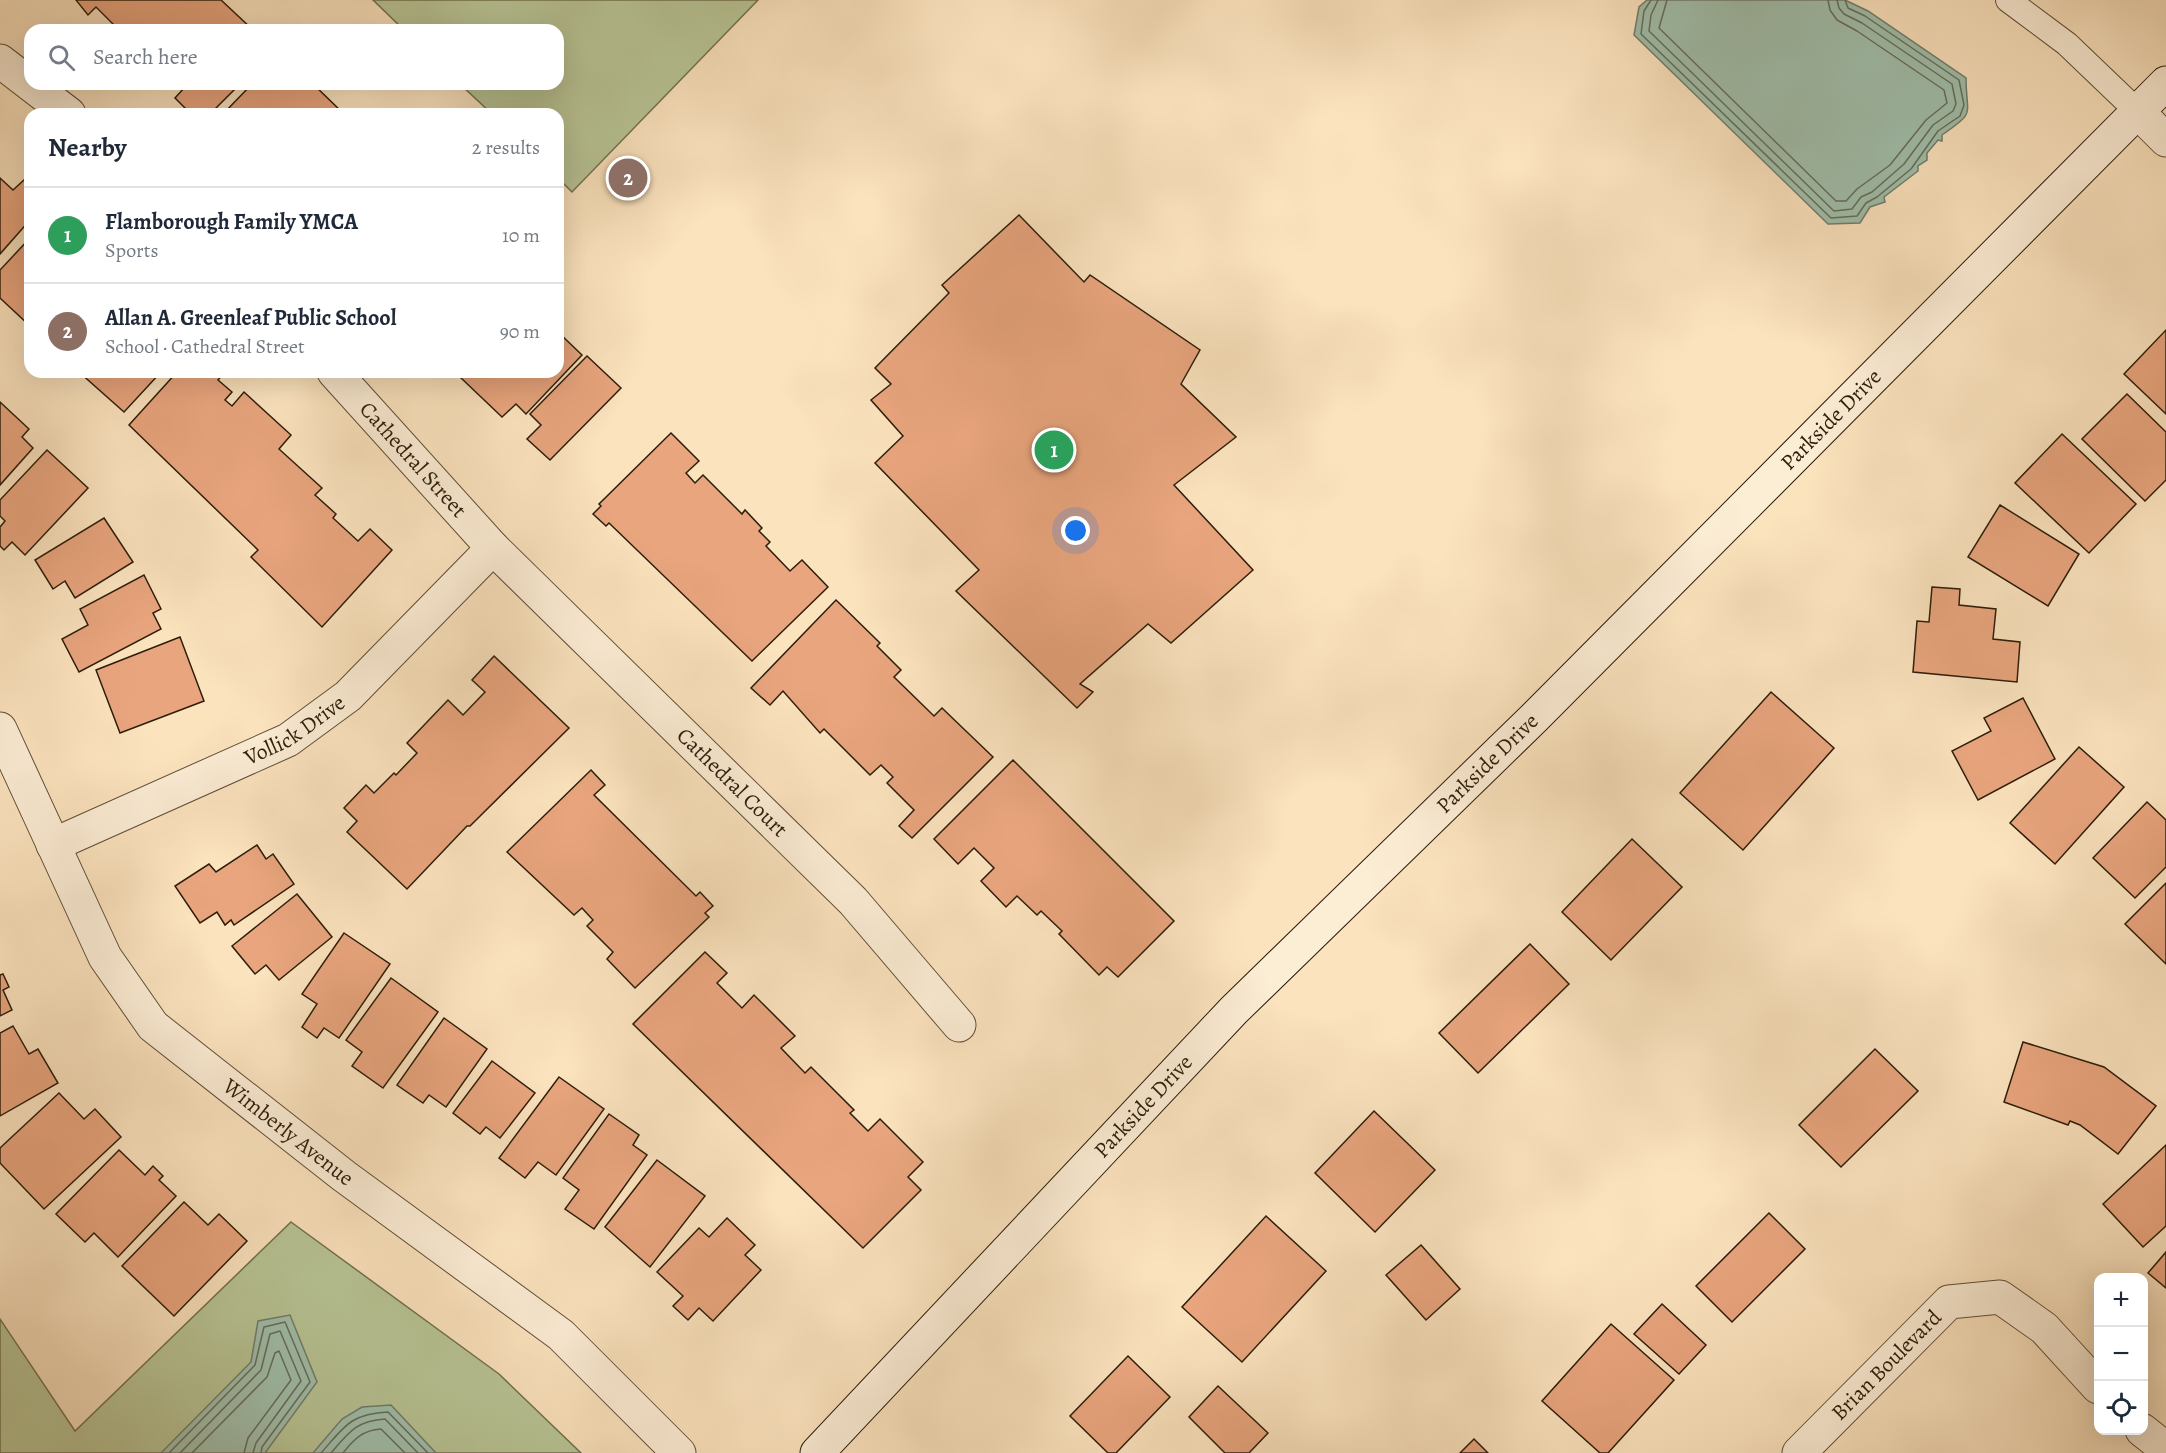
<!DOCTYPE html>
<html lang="en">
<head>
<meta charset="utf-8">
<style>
  body { margin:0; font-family:Alegreya,serif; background:#f2f2f3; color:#1f2937 }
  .controls { position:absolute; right:18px; bottom:18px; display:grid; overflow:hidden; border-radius:12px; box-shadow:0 6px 24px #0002 }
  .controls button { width:54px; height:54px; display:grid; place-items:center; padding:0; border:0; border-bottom:2px solid #e0e1e3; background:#fff; color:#1f2937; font:30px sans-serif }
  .you { position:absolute; left:1076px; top:531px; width:21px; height:21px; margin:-15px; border:4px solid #fff; border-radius:50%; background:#1a73e8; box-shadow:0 0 0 9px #1a73e833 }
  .badge { display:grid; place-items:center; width:39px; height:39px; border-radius:50%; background:#7c3aed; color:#fff; font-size:20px; font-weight:700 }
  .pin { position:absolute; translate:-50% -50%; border:3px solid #fff; box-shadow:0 2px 6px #0006 }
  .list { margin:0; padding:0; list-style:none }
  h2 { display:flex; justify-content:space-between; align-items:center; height:78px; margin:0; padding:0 24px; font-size:26px }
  h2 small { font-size:20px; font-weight:400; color:#747a83 }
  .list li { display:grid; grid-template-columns:39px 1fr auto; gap:18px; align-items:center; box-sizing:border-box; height:96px; padding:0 24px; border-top:2px solid #e0e1e3 }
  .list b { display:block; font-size:22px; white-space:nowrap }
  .list p { margin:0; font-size:20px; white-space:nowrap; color:#747a83 }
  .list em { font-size:20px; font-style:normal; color:#747a83 }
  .icon { flex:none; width:33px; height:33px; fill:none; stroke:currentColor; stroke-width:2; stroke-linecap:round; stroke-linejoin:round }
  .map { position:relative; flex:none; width:2166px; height:1453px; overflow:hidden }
  .search { position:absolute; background:#fff; box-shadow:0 6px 24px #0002; left:24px; top:24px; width:540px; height:66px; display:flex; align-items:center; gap:15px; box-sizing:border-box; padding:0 21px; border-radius:18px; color:#747a83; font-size:22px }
  .panel { position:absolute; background:#fff; box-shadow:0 6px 24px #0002; left:24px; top:108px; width:540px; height:270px; border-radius:18px }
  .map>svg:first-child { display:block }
</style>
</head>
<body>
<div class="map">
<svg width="2166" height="1453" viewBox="0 0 2166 1453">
  <rect width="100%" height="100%" fill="#fbe3be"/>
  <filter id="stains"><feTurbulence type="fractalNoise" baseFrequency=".00333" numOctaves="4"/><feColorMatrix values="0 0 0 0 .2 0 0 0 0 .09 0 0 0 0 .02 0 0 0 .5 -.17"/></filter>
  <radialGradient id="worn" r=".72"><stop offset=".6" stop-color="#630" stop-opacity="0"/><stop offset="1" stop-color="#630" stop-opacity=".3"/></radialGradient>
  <!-- green -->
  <g fill="#b8c596" stroke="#727150" stroke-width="1.5">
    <path d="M373,0H758L572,192L558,178V114H492L460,84H558V30H404Z"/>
    <path d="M291,1222L499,1374L581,1453H0V1319L75,1431Z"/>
  </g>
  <!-- water -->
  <g fill="#a0bfac" stroke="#727e6b" stroke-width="1.5">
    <path d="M1647,0H1845L1868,11L1966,78C1966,116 1977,111 1942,135V141L1938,140L1927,153V160L1918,166V171L1884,197L1885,202L1870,207L1860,223L1828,224L1634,35L1639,7Z"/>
    <path d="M290,1315L317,1382L265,1453H161L251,1362L258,1321Z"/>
    <path d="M391,1405L436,1453H313L342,1419L362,1407Z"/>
  </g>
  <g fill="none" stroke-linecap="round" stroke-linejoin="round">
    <!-- shore -->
    <g stroke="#666e5b" stroke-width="1.5">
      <path d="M1651,0L1644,11L1641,34L1831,218L1857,216L1866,203L1877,197L1911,169L1938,131L1960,116L1964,105L1959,80L1865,16L1848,8L1845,0"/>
      <path d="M1658,0L1651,15L1649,31L1834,211L1852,209L1861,197L1872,192L1904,164L1933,125L1953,111L1956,104L1952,84L1862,23L1844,14L1839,8L1837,0"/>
      <path d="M1667,0L1659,28L1836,201H1846L1857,189L1890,165L1926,120L1947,103L1944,90L1857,31L1837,20L1830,10L1828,0"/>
      <path d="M169,1453L255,1365L264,1327L285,1322L310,1382L262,1447L261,1453"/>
      <path d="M180,1453L261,1370L270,1334L280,1331L301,1381L256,1443L253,1453"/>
      <path d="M192,1453L267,1377L275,1353L279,1351L291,1380L248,1438L244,1453"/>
      <path d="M321,1453C345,1426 350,1414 388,1412L428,1453"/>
      <path d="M331,1453C349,1432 356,1421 385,1419L418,1453"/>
      <path d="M343,1453C354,1439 363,1430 381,1429L405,1453"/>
    </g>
  </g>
  <!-- building -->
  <g fill="#e9a57e" stroke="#2c1d0a" stroke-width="1.5">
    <path d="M76,0H221L253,30H112L115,26L96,7L88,15Z"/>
    <path d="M182,84H240L210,114H191L175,98L185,87Z"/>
    <path d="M252,84H313L344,114H223Z"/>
    <path d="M0,178L13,190L24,180L30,185V220L0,254Z"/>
    <path d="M1019,215L1084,282L1090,275L1200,350L1181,384L1236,437L1174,485L1253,570L1171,643L1148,624L1080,684L1093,692L1077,708L956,591L979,570L875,463L903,436L871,400L891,384L875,368L949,293L942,285Z"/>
    <path d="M30,238V326L0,298V270Z"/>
    <path d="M2166,330V414L2124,374Z"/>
    <path d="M558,332L582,355L526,414L516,404L502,417L460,377L465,372H558Z"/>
    <path d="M587,356L621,388L550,460L527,439L541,425L530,414Z"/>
    <path d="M79,372H161L124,412Z"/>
    <path d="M177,372H225L218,380L232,392L225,400L232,406L244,392L291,435L279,449L322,488L315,495L336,514L333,518L358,541L370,529L392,550L322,627L251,557L258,550L129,425Z"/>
    <path d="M2127,394L2166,432V480L2145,501L2082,439Z"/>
    <path d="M0,402L29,429L22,437L33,448L0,485Z"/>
    <path d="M671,433L699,461L686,473L695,483L703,475L742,514L745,510L762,528L759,531L770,542L766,546L790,571L802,560L828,587L752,661L609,523L606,526L593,514L601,506L599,504Z"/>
    <path d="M2062,434L2136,504L2089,553L2015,483Z"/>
    <path d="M47,450L88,488L25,555L12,542L4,550L0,546V527L5,521L0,516V500Z"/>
    <path d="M2000,505L2079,554L2048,606L1968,557Z"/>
    <path d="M104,518L133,562L75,598L65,581L53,589L35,560Z"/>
    <path d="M144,575L161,609L153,613L161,629L79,672L62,639L88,625L80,609Z"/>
    <path d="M1932,587L1960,589L1959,605L1996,609L1993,639L2020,642L2017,682L1913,672L1917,621L1929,622Z"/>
    <path d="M836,600L880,643L877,646L901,670L894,677L934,716L942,708L993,757L912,838L899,826L914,810L887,783L893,777L881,765L870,775L824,729L820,733L783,691L770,705L751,688Z"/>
    <path d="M180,637L204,701L120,733L96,670Z"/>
    <path d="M494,656L569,728L470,826H467L407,889L347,832L357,821L344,808L366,785L374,793L394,773L396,775L417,753L407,743L448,700L463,715L485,692L472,680Z"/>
    <path d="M1771,692L1834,748L1743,850L1680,793Z"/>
    <path d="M2023,698L2055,759L1978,800L1952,751L1991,731L1984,718Z"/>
    <path d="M2079,747L2124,787L2055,864L2010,823Z"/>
    <path d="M1013,760L1174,921L1118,977L1107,967L1099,975L1059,934L1062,931L1041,911L1037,915L1017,896L1006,907L981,881L994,868L974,848L958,864L934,839Z"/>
    <path d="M591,770L605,785L594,795L696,896L700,892L713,906L705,913L709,917L635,988L607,959L613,952L587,926L593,920L582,908L574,915L507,852Z"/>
    <path d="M2147,802L2166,820V867L2135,898L2093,858Z"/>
    <path d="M1632,839L1682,887L1611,960L1562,912Z"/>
    <path d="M257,845L266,859L273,854L294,884L234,925L231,920L225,925L217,912L200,923L175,886L209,864L216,872Z"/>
    <path d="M2166,883V964L2125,924Z"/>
    <path d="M297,894L332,937L279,980L266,965L255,974L232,946Z"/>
    <path d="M344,933L390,964L339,1038L324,1028L317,1038L302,1027L317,1004L302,994Z"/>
    <path d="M1530,944L1569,984L1478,1073L1439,1033Z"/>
    <path d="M705,952L727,973L717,983L742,1008L754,995L795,1036L781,1048L805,1073L811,1067L854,1110L850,1113L868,1131L880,1119L923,1162L908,1177L921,1190L863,1248L633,1024Z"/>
    <path d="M3,974L9,987L3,990L12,1010L0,1016V975Z"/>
    <path d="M391,978L438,1012L383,1088L352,1066L362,1052L346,1040Z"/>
    <path d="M444,1018L487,1049L446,1107L429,1095L423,1103L397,1085Z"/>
    <path d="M13,1026L29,1054L38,1049L58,1083L0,1116V1033Z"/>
    <path d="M2023,1042L2104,1067L2156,1106L2118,1154L2080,1125L2070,1121L2068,1125L2004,1102Z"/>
    <path d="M1875,1049L1918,1091L1841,1167L1799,1125Z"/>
    <path d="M492,1061L535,1093L500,1138L486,1127L480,1134L453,1113Z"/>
    <path d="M559,1077L604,1109L556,1175L538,1162L525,1178L499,1158Z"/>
    <path d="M59,1093L84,1119L95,1109L121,1137L44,1209L0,1163V1148Z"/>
    <path d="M1374,1111L1435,1170L1375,1232L1315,1173Z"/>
    <path d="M609,1114L639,1135L633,1145L647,1155L594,1229L565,1209L579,1190L563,1178Z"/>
    <path d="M2166,1145V1226L2143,1247L2103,1204Z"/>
    <path d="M119,1150L145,1175L153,1166L163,1176L159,1180L176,1196L118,1257L94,1233L85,1242L56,1214Z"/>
    <path d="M657,1160L705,1196L650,1267L605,1227Z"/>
    <path d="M184,1202L208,1225L219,1214L247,1241L174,1316L122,1266Z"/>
    <path d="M1769,1213L1805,1249L1732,1322L1696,1286Z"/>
    <path d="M1266,1216L1326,1271L1242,1362L1182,1307Z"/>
    <path d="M727,1218L755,1245L745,1255L761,1270L713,1321L699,1308L688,1320L673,1306L683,1296L657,1272L699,1228L709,1237Z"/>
    <path d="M1421,1245L1460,1289L1426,1320L1386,1275Z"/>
    <path d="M2166,1252V1288L2148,1273Z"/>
    <path d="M1662,1304L1706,1345L1679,1374L1634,1334Z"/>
    <path d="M1611,1324L1674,1380L1608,1453H1600L1542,1401Z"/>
    <path d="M1128,1356L1170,1397L1116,1453H1108L1070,1416Z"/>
    <path d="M1218,1386L1268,1433L1249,1453H1225L1189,1417Z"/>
    <path d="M1474,1439L1488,1453H1460Z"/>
  </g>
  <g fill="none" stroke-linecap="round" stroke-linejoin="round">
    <defs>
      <path id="lane" d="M2008,0L2067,44L2138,112"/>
      <g id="street">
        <path d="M0,61L69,114"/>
        <path d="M2138,112L2166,140"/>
        <path id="s1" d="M334,372L493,548L853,901L959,1025"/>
        <path id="s2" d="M0,729L105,957L153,1026L344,1176L561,1335L679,1453"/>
        <path id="s3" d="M53,845L288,740L348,696L493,548"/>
        <path d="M2142,1430L2166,1449"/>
        <path id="s4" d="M1799,1453L1949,1302L2000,1297L2044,1328L2098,1387"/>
      </g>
      <g id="secondary">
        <path id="s5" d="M817,1453L1234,1010L1534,718L2166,83"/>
      </g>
    </defs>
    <!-- lane casing -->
    <use href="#lane" stroke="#604e37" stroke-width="26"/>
    <!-- street casing -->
    <use href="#street" stroke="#604e37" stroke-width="35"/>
    <!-- secondary casing -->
    <use href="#secondary" stroke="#2c1d0a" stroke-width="35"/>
    <!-- lane -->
    <use href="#lane" stroke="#fcedd5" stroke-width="24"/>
    <!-- street -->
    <use href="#street" stroke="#fcedd5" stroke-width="33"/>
    <!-- secondary -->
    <use href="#secondary" stroke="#fcedd5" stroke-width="33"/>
  </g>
  <g text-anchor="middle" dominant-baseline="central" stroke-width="4.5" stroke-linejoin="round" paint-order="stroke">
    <!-- street labels -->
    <g font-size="22" fill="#2c1d0a" stroke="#fcedd5">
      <text stroke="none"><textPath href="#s5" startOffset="1448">Parkside Drive</textPath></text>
      <text stroke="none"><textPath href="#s1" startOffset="118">Cathedral Street</textPath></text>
      <text stroke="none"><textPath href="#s3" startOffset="268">Vollick Drive</textPath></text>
      <text stroke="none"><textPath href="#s5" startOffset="962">Parkside Drive</textPath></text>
      <text stroke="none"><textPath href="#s1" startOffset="572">Cathedral Court</textPath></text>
      <text stroke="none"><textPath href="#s5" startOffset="476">Parkside Drive</textPath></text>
      <text stroke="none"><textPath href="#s2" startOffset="507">Wimberly Avenue</textPath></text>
      <text stroke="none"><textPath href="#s4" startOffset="124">Brian Boulevard</textPath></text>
    </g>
  </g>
  <rect width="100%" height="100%" filter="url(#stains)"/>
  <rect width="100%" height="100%" fill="url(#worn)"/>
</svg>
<div class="controls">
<button>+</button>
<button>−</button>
<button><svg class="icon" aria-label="locate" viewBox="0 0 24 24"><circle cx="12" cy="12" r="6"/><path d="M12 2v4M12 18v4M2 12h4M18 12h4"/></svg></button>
</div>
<div class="you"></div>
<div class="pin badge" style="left:1054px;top:450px;background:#2e9e5b">1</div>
<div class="pin badge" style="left:628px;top:178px;background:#8d6e63">2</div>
<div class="search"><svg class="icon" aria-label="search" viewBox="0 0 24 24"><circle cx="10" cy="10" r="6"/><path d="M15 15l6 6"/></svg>Search here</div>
<section class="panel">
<h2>Nearby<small>2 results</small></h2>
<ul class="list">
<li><span class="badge" style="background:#2e9e5b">1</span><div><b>Flamborough Family YMCA</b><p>Sports</p></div><em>10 m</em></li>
<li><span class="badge" style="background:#8d6e63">2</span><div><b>Allan A. Greenleaf Public School</b><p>School · Cathedral Street</p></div><em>90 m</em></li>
</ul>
</section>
</div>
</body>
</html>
